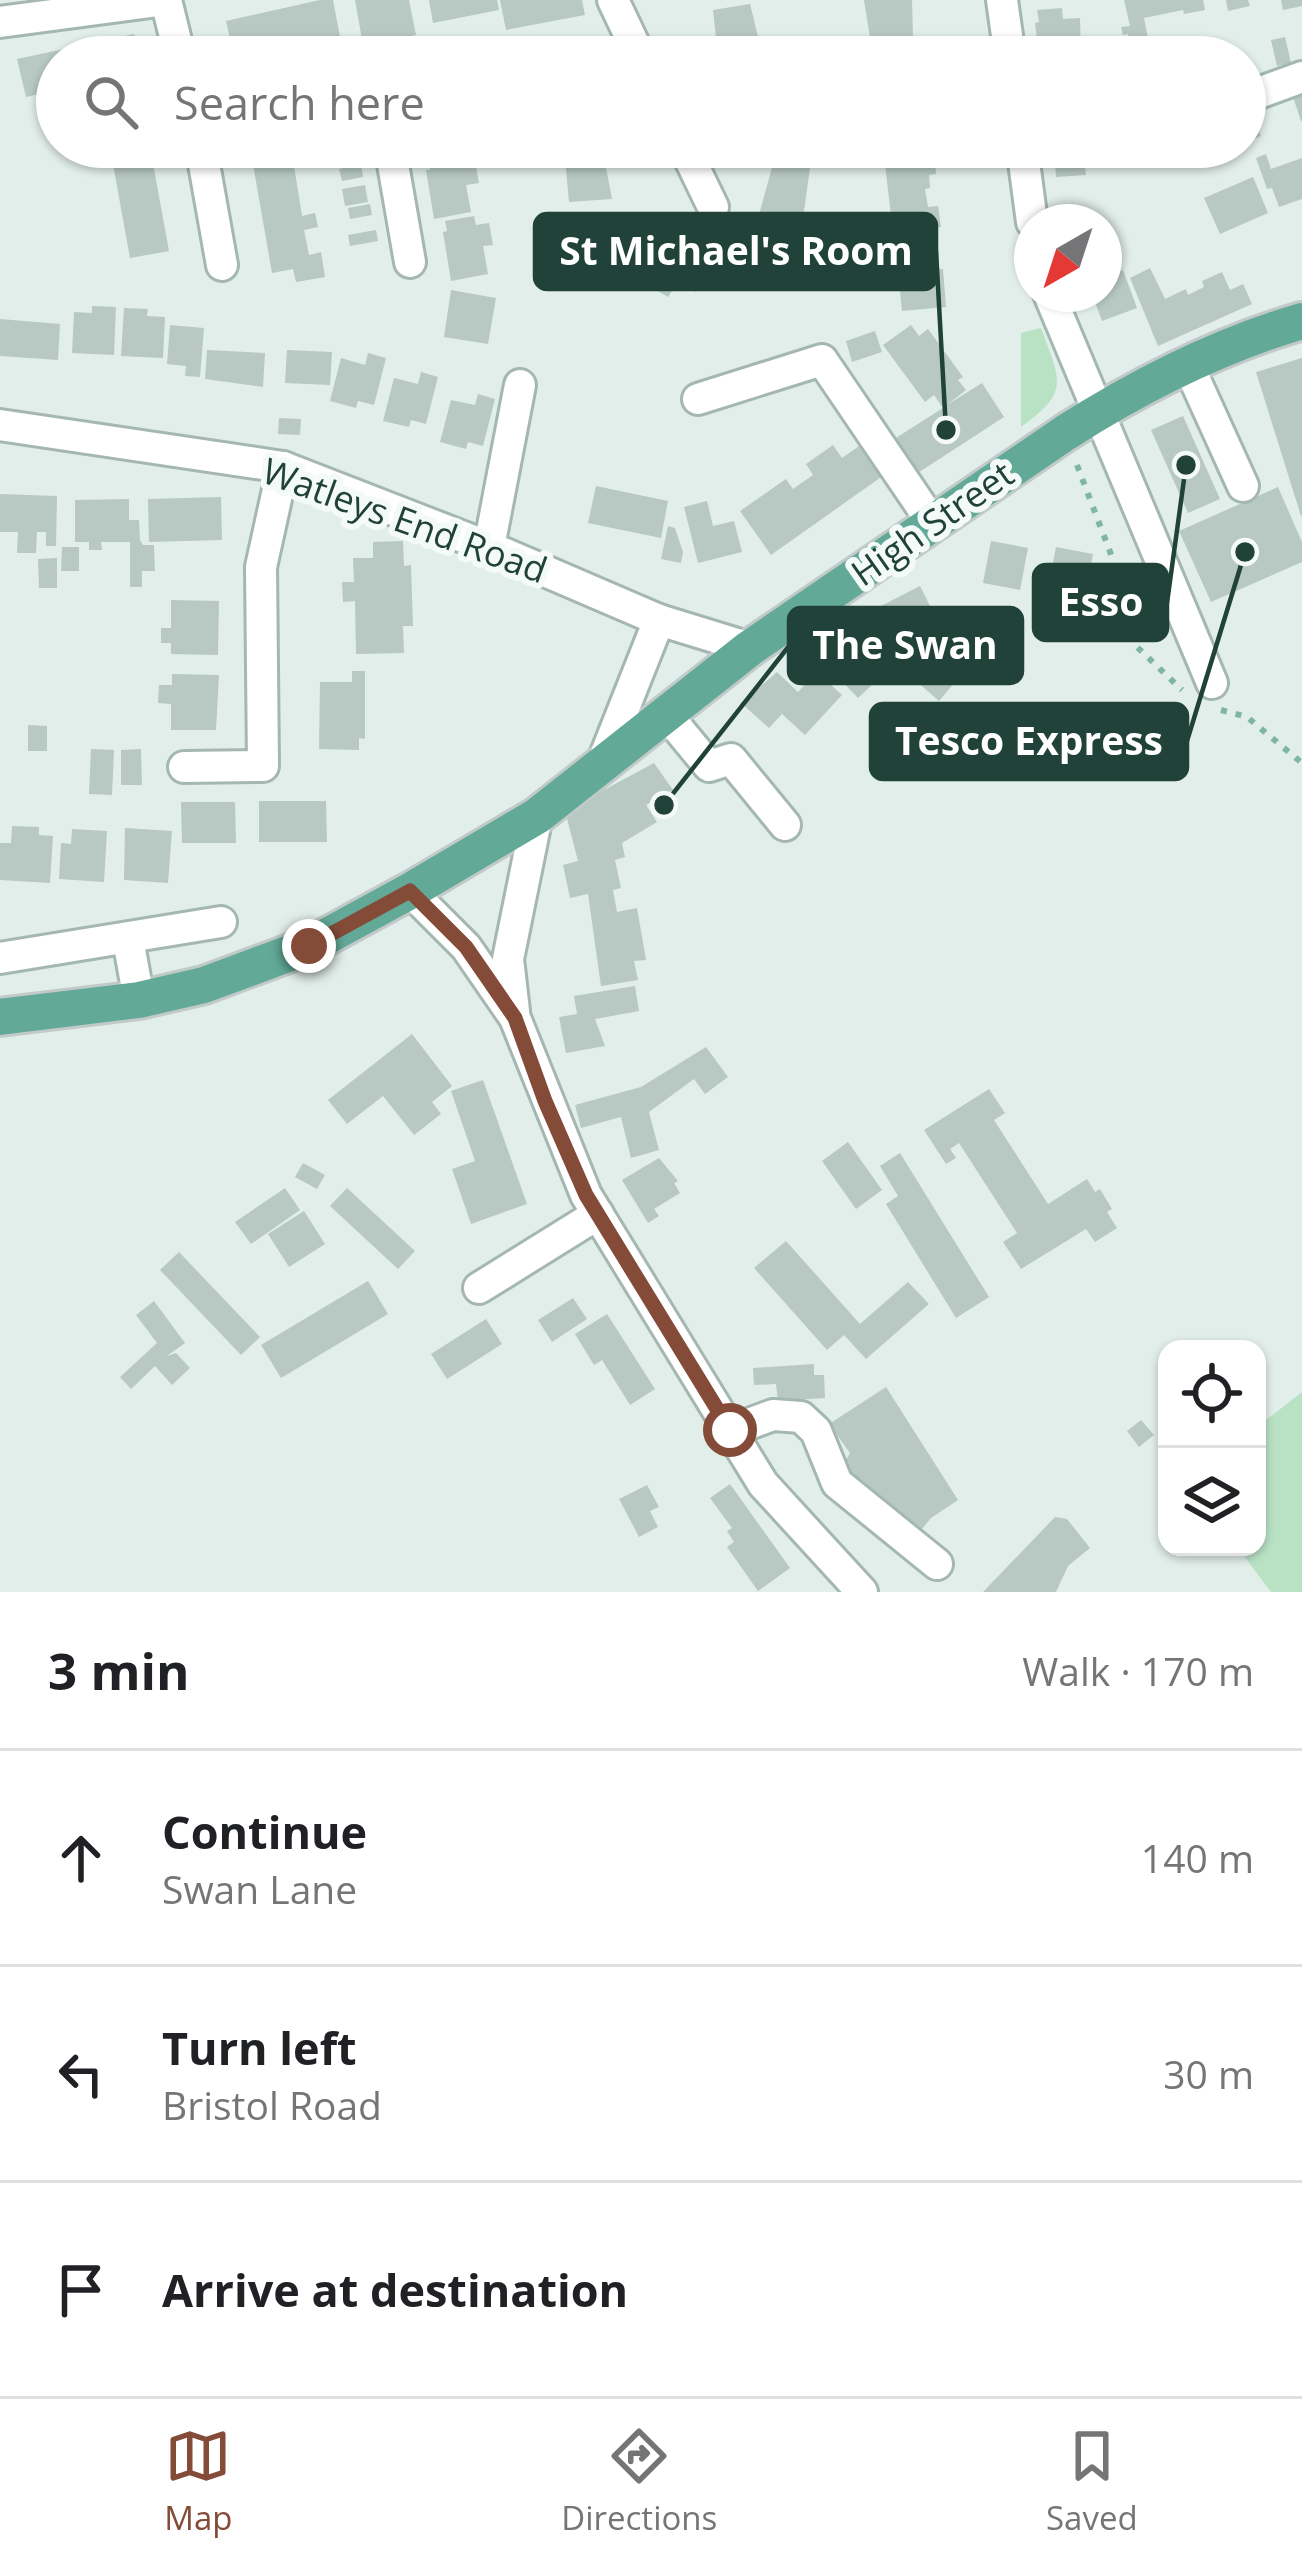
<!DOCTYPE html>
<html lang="en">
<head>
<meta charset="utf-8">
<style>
  body { margin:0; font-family:"Open Sans",sans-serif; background:#f2f2f2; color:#202124 }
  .controls { position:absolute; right:36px; bottom:36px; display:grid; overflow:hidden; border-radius:24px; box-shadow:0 3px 9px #0004 }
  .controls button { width:108px; height:108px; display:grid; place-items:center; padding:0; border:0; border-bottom:3px solid #e0e0e0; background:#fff; color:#202124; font:60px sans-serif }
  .compass { position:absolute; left:1014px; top:204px; width:108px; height:108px; border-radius:50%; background:#fff; box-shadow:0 3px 9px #0004; rotate:219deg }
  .stop { position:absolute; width:36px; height:36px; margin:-27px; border:9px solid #844b38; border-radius:50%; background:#fff }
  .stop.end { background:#844b38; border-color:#fff; box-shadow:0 3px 12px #0008 }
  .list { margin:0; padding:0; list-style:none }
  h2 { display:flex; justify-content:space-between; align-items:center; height:156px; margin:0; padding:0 48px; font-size:51px }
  h2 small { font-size:39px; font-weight:400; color:#757577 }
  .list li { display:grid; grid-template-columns:78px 1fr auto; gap:36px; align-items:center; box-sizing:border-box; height:216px; padding:0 48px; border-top:3px solid #e0e0e0 }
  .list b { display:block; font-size:45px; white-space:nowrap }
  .list p { margin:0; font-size:39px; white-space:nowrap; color:#757577 }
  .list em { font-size:39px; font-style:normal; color:#757577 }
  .icon { flex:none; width:66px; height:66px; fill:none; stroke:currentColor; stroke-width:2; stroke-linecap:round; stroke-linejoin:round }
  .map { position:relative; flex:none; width:1302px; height:1592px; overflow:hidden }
  .search { position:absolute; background:#fff; box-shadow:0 3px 9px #0004; left:36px; right:36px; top:36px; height:132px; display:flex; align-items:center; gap:30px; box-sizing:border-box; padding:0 42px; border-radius:66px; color:#757577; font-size:45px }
  .sheet { height:804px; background:#fff }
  nav { display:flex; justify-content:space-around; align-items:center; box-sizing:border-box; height:168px; border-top:3px solid #e0e0e0; background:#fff; font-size:33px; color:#757577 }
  nav a { display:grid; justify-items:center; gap:6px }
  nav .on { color:#844b38 }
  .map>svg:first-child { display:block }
</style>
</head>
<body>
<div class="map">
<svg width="1302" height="1592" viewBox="0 0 1302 1592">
  <rect width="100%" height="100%" fill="#e2eee9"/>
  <!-- green -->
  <g fill="#b9e2c5">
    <path d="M1041,328C1060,380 1071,392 1021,427V333Z"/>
    <path d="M1302,1392V1592H1271L1237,1547H1257V1427Z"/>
  </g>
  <!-- building -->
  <g fill="#b7c9c2">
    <path d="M320,0H333L340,37L234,57L226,21Z"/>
    <path d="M355,0H409L416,35L389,40L390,47L364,51Z"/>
    <path d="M429,0H497L499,10L433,23Z"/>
    <path d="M500,0H582L585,15L506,30Z"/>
    <path d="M864,0H912L913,36L907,38L909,53L918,52V57H873Z"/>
    <path d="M1124,0H1203L1205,10L1184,14L1183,10L1144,18L1149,44L1131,47L1128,34L1123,35L1121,27L1130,26Z"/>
    <path d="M1226,0H1248L1250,6L1228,11Z"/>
    <path d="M1281,0H1302V6L1283,10Z"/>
    <path d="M750,4L763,57H718L713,10Z"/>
    <path d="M1062,8L1063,19L1080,18L1081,57H1039L1035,23L1039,22L1037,10Z"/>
    <path d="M134,34L139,57H57V90L26,97L17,59Z"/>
    <path d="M1285,37L1291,63L1277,66L1271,40Z"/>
    <path d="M422,39L426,57H414L411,40Z"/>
    <path d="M1302,91V121H1301L1292,94Z"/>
    <path d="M1250,111L1261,136L1248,142L1245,114Z"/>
    <path d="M150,147L169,251L130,258L111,153Z"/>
    <path d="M250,147H291L302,216L315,213L318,227L304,230L309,255L321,252L325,277L296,282L293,269L272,273Z"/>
    <path d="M564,147H602L612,199L569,202Z"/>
    <path d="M898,147H934L936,174L929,175L930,188L925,189L928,207L938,206L941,227L893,232L884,156L898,155Z"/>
    <path d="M1054,147H1104L1105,166L1085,167L1086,175L1056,177Z"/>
    <path d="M458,154L459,164L475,161L479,183L466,185L471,212L434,219L426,170H430L428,159Z"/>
    <path d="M1266,154L1271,169L1302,158V199L1279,207L1272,188L1267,189L1256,158Z"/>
    <path d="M774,160L810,168L802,225L759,215Z"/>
    <path d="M361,164L363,177L342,181L339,169Z"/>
    <path d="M1253,177L1268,213L1220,234L1204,198Z"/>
    <path d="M365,185L368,202L345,206L342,189Z"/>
    <path d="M370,204L372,215L350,219L348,208Z"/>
    <path d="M474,216L476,225L489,223L493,245L483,246L488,274L451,281L443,232L447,231L445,221Z"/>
    <path d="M608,218L619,225L623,219L647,236L644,241L657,250L660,245L671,252L667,258L677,265L679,280L668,297L596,255L599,250L590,244Z"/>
    <path d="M376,230L378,241L350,246L348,235Z"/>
    <path d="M740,230L745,241L754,232L786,263L769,281L759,272L734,283L732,278L695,292L686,273L697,268L692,257Z"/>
    <path d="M935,239L938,269H943L946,307L902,311L895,243Z"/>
    <path d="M1150,268L1165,299L1186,289L1188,295L1204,287L1202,281L1222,272L1230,290L1243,284L1252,304L1158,346L1130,278Z"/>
    <path d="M1123,270L1137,308L1102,321L1092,294H1104V277Z"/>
    <path d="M451,290L496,298L488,344L444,337Z"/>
    <path d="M92,306L116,307L114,355L72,353L74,312L92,313Z"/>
    <path d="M124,308L148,309L147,316L165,317L163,358L121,356Z"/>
    <path d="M0,319L60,324L58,360L0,356Z"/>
    <path d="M170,325L204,328L200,377L185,376L186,366L167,364Z"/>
    <path d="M911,325L919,336L928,329L963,377L958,380L966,390L947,405L982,383L1004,417L910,478L888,443L943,408L934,395L925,402L883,345Z"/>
    <path d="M875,331L882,352L852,362L846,341Z"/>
    <path d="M207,350L265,353L263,387L205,379Z"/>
    <path d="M287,350L332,352L330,385L285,383Z"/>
    <path d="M368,353L386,358L374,405L358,401L356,408L330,401L341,358L365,365Z"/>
    <path d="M1302,358V516H1301L1256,372Z"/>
    <path d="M421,372L438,377L426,424L411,420L409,427L383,421L394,378L418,384Z"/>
    <path d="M478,394L495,399L483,446L468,442L466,449L440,442L451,400L475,405Z"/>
    <path d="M1183,416L1220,499L1188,513L1151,430Z"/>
    <path d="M279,418L301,419L300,435L278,434Z"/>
    <path d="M862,444L884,475L771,555L740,511L786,479L793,489L813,475L806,464L833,445L842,458Z"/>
    <path d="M596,486L668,501L661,538L588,523Z"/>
    <path d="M1278,487L1302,542V562L1211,602L1179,531Z"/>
    <path d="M0,494L57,496L56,546H46V532H37L36,553H17L18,532H0Z"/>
    <path d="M221,497L222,540L149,542L148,499Z"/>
    <path d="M129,499V520H139L140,540L143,545H154L155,571H142V587H130V542H101L102,550H89V542H75V500Z"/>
    <path d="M707,501L713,526L734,521L742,552L698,563L684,507Z"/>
    <path d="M668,526L675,528L683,552L681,563L661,559Z"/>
    <path d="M403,541L404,566L411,565L413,626H403L404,653L356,654L355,601L343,602L342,582H354L353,558H373V542Z"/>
    <path d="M991,541L1028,548L1020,590L983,583Z"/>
    <path d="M62,547H79V571H61Z"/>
    <path d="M1056,547L1093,554L1085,596L1048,589Z"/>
    <path d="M57,558V588H39L38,559Z"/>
    <path d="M920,586L937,620L899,640L881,606Z"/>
    <path d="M171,600L219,601L218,655L171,654V643H161V628H171Z"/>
    <path d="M863,641L889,669L858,698L831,670Z"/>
    <path d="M938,654L961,675L939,701L915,680Z"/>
    <path d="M352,671H365V739L359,738V750L319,749L320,682H352Z"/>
    <path d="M777,672L798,692L817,672L842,695L805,735L782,714L769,728L741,703Z"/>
    <path d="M172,674L219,675L216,730H171V704L158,703L159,685H172Z"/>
    <path d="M28,725L47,726V751H28Z"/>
    <path d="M91,749L114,750L112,795L89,794Z"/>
    <path d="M141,749L142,785H121V750Z"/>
    <path d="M654,763L673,790L646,805L657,822L622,843L625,857L615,860L621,888L613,890L617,912L637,908L646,960L634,961L638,980L601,986L588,894L570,898L563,865L578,861L565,811Z"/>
    <path d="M259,801H326L327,842H259Z"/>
    <path d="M181,802H235L236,843H182Z"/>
    <path d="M12,826L39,827V835L53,836L50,883L0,880V843H11Z"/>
    <path d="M125,828L172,831L168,883L124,880Z"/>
    <path d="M72,829L107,831L104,882L59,879L61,843L71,844Z"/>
    <path d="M635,986L639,1011L595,1019L605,1046L566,1053L559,1017L577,1014L574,996Z"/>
    <path d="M412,1034L452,1086L432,1102L441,1114L414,1135L383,1096L347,1124L328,1100Z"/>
    <path d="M706,1047L728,1077L705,1094L694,1079L649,1112L659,1150L631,1158L621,1117L581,1128L575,1105L641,1087Z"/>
    <path d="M483,1080L527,1204L471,1224L452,1169L475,1161L451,1091Z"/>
    <path d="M989,1089L1005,1113L994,1120L1048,1204L1087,1179L1095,1192L1100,1189L1112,1209L1107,1212L1117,1228L1095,1242L1086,1229L1021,1269L1003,1242L1017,1233L959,1143L950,1149L956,1158L946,1164L924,1130Z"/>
    <path d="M848,1142L882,1190L856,1209L822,1161Z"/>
    <path d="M900,1153L989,1297L956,1318L886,1204L898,1196L880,1166Z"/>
    <path d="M659,1158L678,1181L674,1183L680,1193L654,1209L659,1216L648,1223L622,1180Z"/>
    <path d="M303,1163L325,1175L317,1189L295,1177Z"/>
    <path d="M285,1188L300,1210L251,1244L235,1222Z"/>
    <path d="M347,1188L415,1251L398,1269L330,1206Z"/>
    <path d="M304,1211L325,1244L289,1267L268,1234Z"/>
    <path d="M786,1241L860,1324L908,1282L929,1304L866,1359L844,1335L827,1350L754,1268Z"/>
    <path d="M179,1252L260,1337L241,1355L160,1270Z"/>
    <path d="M368,1281L388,1314L281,1378L261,1345Z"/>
    <path d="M573,1298L587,1319L552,1342L538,1320Z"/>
    <path d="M154,1301L185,1343L167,1356L176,1353L190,1368L172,1385L155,1366L131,1389L120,1377L157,1343L136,1315Z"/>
    <path d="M607,1314L655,1389L630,1405L602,1360L594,1365L575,1334Z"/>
    <path d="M486,1319L502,1344L447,1379L431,1354Z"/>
    <path d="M814,1364V1375H824L825,1398L778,1401L776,1384L754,1385L753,1368Z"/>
    <path d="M886,1387L958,1500L931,1518L921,1530L843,1465L850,1453L829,1424Z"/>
    <path d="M1141,1420L1154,1435L1139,1447L1127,1431Z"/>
    <path d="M730,1484L790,1568L758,1591L727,1547L734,1542L727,1531L732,1528L710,1498Z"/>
    <path d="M647,1485L659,1507L650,1511L658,1527L639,1537L619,1499Z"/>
    <path d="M1055,1517L1067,1519L1090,1548L1068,1566L1056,1592H983Z"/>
  </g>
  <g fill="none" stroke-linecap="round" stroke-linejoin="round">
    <defs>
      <g id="minor">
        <path d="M166,0L180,57"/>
        <path d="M613,0L640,57"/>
        <path d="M1002,0L1010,57"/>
        <path d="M0,22L166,0"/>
        <path d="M1245,98L1302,77"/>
        <path d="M201,147L222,265"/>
        <path d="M390,147L410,262"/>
        <path d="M684,147L713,207"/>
        <path d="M1022,147L1032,222"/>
        <path d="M1049,294L1212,683"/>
        <path d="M1189,367L1243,486"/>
        <path d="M698,399L822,360L932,522"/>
        <path d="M0,425L283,467L489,547L659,620L750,648"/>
        <path d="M489,547L520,385"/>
        <path d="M666,714L709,766L731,759L785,825"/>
        <path d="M603,761L659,620"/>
        <path d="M184,767L263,766L261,567L283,467"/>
        <path d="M410,891L466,947L515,1018L586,1195L763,1484L862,1592"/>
        <path d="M128,939L139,1000"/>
        <path d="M0,958L221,922"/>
        <path d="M514,1011L508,959L537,816"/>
        <path d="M479,1288L598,1214"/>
        <path d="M730,1431L773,1415L801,1417L816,1431L837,1483L937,1564"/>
      </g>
      <path id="major" d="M0,1017L139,1000L204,985L309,946L410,891L537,816L750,648L1065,433C1137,387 1220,345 1302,321"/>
    </defs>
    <!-- minor casing -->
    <use href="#minor" stroke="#a4b7b1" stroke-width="36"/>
    <!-- major casing -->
    <use href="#major" stroke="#c1cac8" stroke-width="42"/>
    <!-- path -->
    <g stroke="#7fb5a6" stroke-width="6" stroke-dasharray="6 9" stroke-linecap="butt">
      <path d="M1077,465L1112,557L1122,627L1136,646L1182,690"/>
      <path d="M1221,710L1247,717L1302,763"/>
    </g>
    <!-- minor -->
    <use href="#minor" stroke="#fff" stroke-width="30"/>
    <!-- major -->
    <use href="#major" stroke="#62a998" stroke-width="36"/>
  </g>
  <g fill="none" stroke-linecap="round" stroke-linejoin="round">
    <!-- route -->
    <path stroke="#844b38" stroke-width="15" d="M309,946L410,891L466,947L515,1018L545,1101L586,1195L730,1430"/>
  </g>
  <g text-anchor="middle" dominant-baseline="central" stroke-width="12" stroke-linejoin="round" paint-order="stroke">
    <!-- street labels -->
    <g font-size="36" fill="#204239" stroke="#f4faf7">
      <text transform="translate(405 520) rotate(20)">Watleys End Road</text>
      <text transform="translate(932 523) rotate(-35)">High Street</text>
    </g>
  </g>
  <!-- callouts -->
  <path fill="none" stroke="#204239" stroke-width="4.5" d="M946 430L936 251M1186 465L1167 603M664 805L789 646M1245 552L1187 741"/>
  <g fill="#204239" stroke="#f4faf7" stroke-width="4.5">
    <circle cx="946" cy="430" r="12"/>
    <circle cx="1186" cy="465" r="12"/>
    <circle cx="664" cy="805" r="12"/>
    <circle cx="1245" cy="552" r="12"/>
  </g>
  <g fill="#204239" stroke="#204239" stroke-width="4.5">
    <rect x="535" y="214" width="401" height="75" rx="12"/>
    <rect x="1034" y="565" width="133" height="75" rx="12"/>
    <rect x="789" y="608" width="233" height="75" rx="12"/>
    <rect x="871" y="704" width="316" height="75" rx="12"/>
  </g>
  <g font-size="39" text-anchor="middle" font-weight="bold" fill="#fff">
    <text x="736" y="265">St Michael's Room</text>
    <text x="1101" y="616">Esso</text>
    <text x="905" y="659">The Swan</text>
    <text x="1029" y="755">Tesco Express</text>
  </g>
</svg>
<div class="controls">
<button><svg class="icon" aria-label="locate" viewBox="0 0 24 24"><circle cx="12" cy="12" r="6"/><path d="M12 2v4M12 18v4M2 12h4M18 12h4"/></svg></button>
<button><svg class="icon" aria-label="layers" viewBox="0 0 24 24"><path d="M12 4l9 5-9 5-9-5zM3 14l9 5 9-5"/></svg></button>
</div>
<svg class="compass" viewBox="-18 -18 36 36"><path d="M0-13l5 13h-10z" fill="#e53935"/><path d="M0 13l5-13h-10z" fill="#757577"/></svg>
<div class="stop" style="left:730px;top:1430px"></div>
<div class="stop end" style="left:309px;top:946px"></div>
<div class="search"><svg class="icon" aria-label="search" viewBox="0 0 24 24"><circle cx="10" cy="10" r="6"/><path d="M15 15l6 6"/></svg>Search here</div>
</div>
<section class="sheet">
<h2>3 min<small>Walk · 170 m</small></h2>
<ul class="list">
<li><svg class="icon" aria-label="ahead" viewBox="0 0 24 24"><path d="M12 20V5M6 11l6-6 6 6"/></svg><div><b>Continue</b><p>Swan Lane</p></div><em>140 m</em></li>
<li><svg class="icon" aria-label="left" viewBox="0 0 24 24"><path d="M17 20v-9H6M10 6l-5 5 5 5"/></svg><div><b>Turn left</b><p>Bristol Road</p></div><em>30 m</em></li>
<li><svg class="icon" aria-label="arrive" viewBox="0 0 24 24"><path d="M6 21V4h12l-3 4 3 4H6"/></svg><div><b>Arrive at destination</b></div></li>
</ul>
</section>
<nav>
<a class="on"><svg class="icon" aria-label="map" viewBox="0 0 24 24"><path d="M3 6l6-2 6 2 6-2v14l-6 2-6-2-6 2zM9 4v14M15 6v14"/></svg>Map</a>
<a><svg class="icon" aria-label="directions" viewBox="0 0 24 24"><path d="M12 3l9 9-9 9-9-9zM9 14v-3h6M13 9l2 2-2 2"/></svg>Directions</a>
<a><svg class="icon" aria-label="saved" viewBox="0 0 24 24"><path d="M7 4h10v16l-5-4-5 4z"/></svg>Saved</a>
</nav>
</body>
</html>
